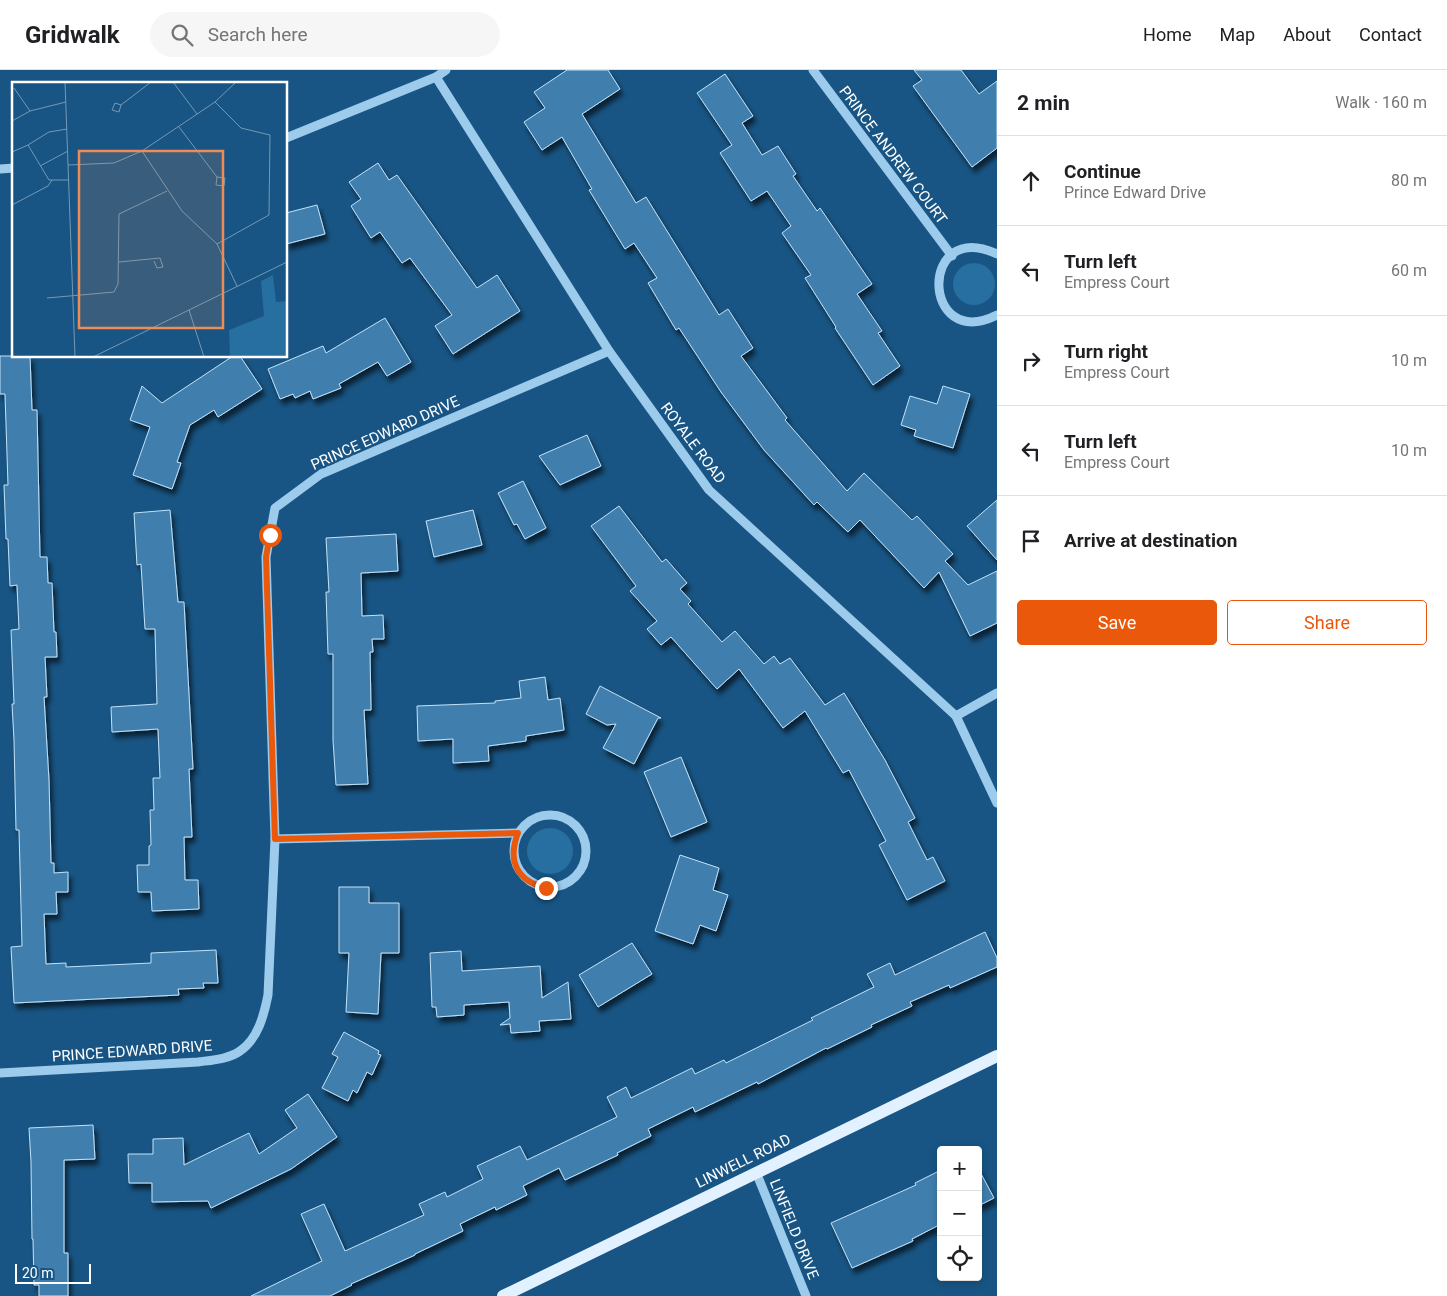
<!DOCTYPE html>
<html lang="en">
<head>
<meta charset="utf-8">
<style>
  body { margin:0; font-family:Roboto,sans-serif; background:#f6f6f6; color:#202124 }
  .controls { position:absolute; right:15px; bottom:15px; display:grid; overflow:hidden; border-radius:5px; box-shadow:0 2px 8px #0003 }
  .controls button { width:45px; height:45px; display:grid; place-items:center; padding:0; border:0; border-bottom:1px solid #e0e0e0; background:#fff; color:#202124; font:25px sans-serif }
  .scale { position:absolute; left:15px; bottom:12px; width:76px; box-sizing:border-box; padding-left:5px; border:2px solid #fff; border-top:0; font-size:14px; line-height:18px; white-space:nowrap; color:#fff; -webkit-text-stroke:4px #185584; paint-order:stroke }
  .stop { position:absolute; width:15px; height:15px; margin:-11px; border:4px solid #ea580c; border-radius:50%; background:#fff }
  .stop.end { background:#ea580c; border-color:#fff; box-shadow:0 1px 5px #0008 }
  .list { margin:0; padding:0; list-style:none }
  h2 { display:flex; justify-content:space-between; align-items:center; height:65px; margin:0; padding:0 20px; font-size:21px }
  h2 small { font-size:16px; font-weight:400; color:#757577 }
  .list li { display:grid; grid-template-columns:32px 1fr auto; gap:15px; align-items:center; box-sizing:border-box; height:90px; padding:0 20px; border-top:1px solid #e0e0e0 }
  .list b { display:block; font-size:19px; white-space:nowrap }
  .list p { margin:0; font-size:16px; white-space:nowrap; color:#757577 }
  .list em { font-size:16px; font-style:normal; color:#757577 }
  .actions { display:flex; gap:10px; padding:15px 20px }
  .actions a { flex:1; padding:11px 0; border:1px solid #ea580c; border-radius:5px; text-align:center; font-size:18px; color:#ea580c }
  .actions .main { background:#ea580c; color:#fff }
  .icon { flex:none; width:28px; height:28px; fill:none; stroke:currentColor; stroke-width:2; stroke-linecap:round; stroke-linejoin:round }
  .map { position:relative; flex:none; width:997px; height:1226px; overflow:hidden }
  header { display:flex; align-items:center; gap:30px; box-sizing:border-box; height:70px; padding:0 25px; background:#fff; border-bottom:1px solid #e0e0e0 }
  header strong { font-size:24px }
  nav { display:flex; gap:28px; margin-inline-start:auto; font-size:18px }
  .search { width:350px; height:45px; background:#f6f6f6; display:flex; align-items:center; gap:12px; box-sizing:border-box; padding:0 18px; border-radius:28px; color:#757577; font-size:19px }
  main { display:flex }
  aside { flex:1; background:#fff }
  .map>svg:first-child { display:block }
</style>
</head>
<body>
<header>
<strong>Gridwalk</strong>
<div class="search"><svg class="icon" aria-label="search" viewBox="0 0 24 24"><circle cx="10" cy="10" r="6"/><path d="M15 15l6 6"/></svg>Search here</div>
<nav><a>Home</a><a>Map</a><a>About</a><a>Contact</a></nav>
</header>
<main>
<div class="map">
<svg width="997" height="1226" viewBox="0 0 997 1226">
  <defs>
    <filter id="shadow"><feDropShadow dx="3" dy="5.5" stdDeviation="2.5" flood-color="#0009"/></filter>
  </defs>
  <rect width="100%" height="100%" fill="#185584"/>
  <!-- green -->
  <g fill="#276ea1">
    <circle cx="974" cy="214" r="21"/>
    <circle cx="550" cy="781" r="23"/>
  </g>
  <!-- building -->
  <g fill="#417fad" stroke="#c2e2f9" filter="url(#shadow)">
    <path d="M567,0H608L620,19L582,44L636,133L646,127L719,245L728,239L753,278L741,286L787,348L785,350L847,421L864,403L912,450L917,446L953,484L945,491L968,515L997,501V553L970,566L939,502L924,518L860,450L848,462L817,432L814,435L764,380L721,322L679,258L676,260L648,213L657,208L634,173L625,179L589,120L592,119L562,67L542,80L524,52L545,38L534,22Z"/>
    <path d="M914,0H961L979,24L997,11V78L972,97L913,16L922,10Z"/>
    <path d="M725,4L753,46L742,53L762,85L778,76L796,104L793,106L817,141L820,138L872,214L857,224L882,261L878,263L900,296L873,315L835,258L836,257L805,208L811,205L782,163L791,156L767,121L751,131L720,83L732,75L697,23Z"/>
    <path d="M378,93L389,110L397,105L477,218L497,205L520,241L453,284L435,256L452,245L410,188L402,193L380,162L371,168L351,136L361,129L349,112Z"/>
    <path d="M317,135L325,164L286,174V143Z"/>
    <path d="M385,248L411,292L387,306L378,292L339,314L341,318L313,329L310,321L295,328L293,324L280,329L268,299L323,276L326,283Z"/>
    <path d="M0,286H30L32,340H37L40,487H47L48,513H52L54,562H56L57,587H45L47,627H44L49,710L51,793H54V803L68,802V822H56L57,844H44L46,894L66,893V897L151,893V883L216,880L218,913H203L204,918L178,919L179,925L14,933L11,877L22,876L19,760H16L14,670L12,634H14L11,560L19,559L17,515L10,516L8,469H6L4,415H8L5,324H0Z"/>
    <path d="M233,286H240L262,319L218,347L214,340L190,355L177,392L181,393L172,419L133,405L150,357L130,350L142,316L162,333Z"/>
    <path d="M943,316L970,324L953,378L914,366L916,360L901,355L910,326L937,334Z"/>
    <path d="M587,365L601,396L560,415L539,386Z"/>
    <path d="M523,411L546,458L525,469L517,454L514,455L498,423Z"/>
    <path d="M997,430V490L967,456Z"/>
    <path d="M619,436L662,492L666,489L687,513L680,519L691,531L688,534L722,572L735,561L764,594L774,586L780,594L790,588L825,635L844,623L885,690L915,748L908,752L927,790L933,787L945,811L907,830L879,775L886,771L849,700L843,703L805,641L783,658L739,599L717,619L671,567L661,575L647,559L657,551L630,521L636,516L591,456Z"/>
    <path d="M170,440L178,532H184L193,699H189L192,767H184L185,810H198L199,839L152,841L151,822H138L137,795H149V776L151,775L150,740H154L153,708H160L158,659L112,662L111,637L157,634L155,559H145L141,494L137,495L134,443Z"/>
    <path d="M473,440L482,475L434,487L426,451Z"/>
    <path d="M396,464L398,501L361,503L362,546L383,545L384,569H372L373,582H370L371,640H364L368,714L336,715L333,670V584H328L326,522H329L326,468Z"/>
    <path d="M545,607L548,630L560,628L564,660L526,666V671L488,676L489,691L453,693V669L418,671L417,636L495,633V631L521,628L519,611Z"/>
    <path d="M600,616L661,648H658L634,694L603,678L616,654L607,655L586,644Z"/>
    <path d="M681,687L707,752L671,767L644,702Z"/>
    <path d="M680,785L719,798L713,820L728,825L716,861L700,855L693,874L655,861Z"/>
    <path d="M339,817H369V833H399V883H381L378,944L346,942L349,883H339Z"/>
    <path d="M985,862L997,888V897L950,918L949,915L910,932L912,936L871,955L872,957L827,979L826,978L758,1014L757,1012L695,1042L693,1037L648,1059L651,1066L617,1083L618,1085L565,1110L559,1098L523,1116L527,1125L496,1140L495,1137L460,1154L463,1161L415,1184V1185L351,1214L352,1215L330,1226H251L322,1191L301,1144L324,1134L345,1181L424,1145L419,1134L445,1122L447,1127L483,1109L477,1096L520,1076L527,1090L617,1047L607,1027L626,1017L631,1028L692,998L695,1004L724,990L726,993L813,950L811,948L874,917L867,904L890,893L895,905Z"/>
    <path d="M632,873L652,904L598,937L579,905Z"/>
    <path d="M461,881L462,901L540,896L542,928L568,912L571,949L539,951L540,961L511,963L510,954L500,955L510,948L509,932L464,935V945L437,947L436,937H432L430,883Z"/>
    <path d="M344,962L379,981L378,984L381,985L372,1005L367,1002L357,1023L353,1020L348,1031L322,1018L338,987L332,984Z"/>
    <path d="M308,1024L337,1067L291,1099L211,1138L208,1131L152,1132V1113H129L128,1084H153V1069L183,1068L184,1095L249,1063L259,1084L297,1058L285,1040Z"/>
    <path d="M93,1055L95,1089L64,1090V1183H68V1226H39V1215H34L33,1169H32L31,1092L29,1058Z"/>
    <path d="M978,1098L994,1128L978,1136Z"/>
    <path d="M941,1100V1154L912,1169L913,1171L852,1198L831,1153L916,1115L915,1113Z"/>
  </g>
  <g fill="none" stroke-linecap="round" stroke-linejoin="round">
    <!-- minor -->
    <g stroke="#9dcbec" stroke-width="9">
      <path d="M813,0L952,186"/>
      <path d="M436,7L609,281L709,420L956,646L997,733"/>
      <path d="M286,68L436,7L446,0"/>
      <path d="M0,99L14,98"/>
      <path d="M997,184C918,147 921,283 997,245"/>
      <path d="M956,646L997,623"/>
      <circle cx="550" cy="781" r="36"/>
      <path d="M275,769L518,763"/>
      <path d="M0,1003L198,992C212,990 229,989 240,981C258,969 264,945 268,925L275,769L266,487L275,438L321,404L609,281"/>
      <path d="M756,1102L806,1226"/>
    </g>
    <!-- major -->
    <path stroke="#e2f1ff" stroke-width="12" d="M503,1226L997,986"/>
  </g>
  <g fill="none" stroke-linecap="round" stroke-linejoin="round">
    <!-- route -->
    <path stroke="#ea580c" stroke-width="6" d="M270,465L266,487L275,769L518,763C507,791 517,811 546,818"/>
  </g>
  <g text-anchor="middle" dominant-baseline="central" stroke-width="4.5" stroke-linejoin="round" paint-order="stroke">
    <!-- street labels -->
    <g font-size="15" fill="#fff" stroke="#185584">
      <text transform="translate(893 85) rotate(53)">PRINCE ANDREW COURT</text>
      <text transform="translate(385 363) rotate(-24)">PRINCE EDWARD DRIVE</text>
      <text transform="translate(693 373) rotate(53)">ROYALE ROAD</text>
      <text transform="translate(132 981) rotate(-4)">PRINCE EDWARD DRIVE</text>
      <text transform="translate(743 1091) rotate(-26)">LINWELL ROAD</text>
      <text transform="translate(794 1159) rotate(68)">LINFIELD DRIVE</text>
    </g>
  </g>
  <!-- overview -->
  <g transform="translate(12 12)">
    <rect width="275" height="275" fill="#185584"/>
    <path d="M261,193L264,220L275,219V275H218L217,248L252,234L249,199Z" fill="#276ea1"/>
    <path fill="none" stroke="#7499b5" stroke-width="1" d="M53,0L63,275M161,0L185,32M2,6L18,29M203,20L229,46L258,53L257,133L205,162M109,23L103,21L100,28L107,30L109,23L139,0M0,39L18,29L54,20M167,45L205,95L204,103L212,104L213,96L205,95M55,47L37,50L16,63L37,98H57M130,69L170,129L205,162L225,204M0,70L16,63M56,83L102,81L130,69L203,20L224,0M28,84L56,69M0,123L36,104L40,98M107,180L148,176L151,185L145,186L142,179M35,216L102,210L106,202L107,132L155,109M177,228L192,275M81,275L275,180"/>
    <path fill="#ef8b55" fill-opacity="0.15" stroke="#ef8b55" stroke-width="2.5" d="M67,69H211V246H67Z"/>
    <rect width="275" height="275" fill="none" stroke="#fff" stroke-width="2.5"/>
  </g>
</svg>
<div class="controls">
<button>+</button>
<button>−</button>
<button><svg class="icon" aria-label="locate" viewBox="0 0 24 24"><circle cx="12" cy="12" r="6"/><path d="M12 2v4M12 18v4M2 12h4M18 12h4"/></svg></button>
</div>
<div class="scale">20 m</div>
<div class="stop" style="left:270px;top:465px"></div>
<div class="stop end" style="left:546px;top:818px"></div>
</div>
<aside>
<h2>2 min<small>Walk · 160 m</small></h2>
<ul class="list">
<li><svg class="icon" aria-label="ahead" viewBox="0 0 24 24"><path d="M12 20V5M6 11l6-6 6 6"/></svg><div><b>Continue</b><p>Prince Edward Drive</p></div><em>80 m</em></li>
<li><svg class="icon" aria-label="left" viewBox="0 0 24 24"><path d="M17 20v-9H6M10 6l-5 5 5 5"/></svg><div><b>Turn left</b><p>Empress Court</p></div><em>60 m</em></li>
<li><svg class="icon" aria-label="right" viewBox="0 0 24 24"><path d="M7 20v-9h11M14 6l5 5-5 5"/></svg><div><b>Turn right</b><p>Empress Court</p></div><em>10 m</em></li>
<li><svg class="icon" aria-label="left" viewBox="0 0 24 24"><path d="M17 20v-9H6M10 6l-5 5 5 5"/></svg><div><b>Turn left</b><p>Empress Court</p></div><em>10 m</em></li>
<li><svg class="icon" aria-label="arrive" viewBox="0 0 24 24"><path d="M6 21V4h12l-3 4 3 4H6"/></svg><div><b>Arrive at destination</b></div></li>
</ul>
<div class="actions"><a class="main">Save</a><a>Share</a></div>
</aside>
</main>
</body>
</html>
